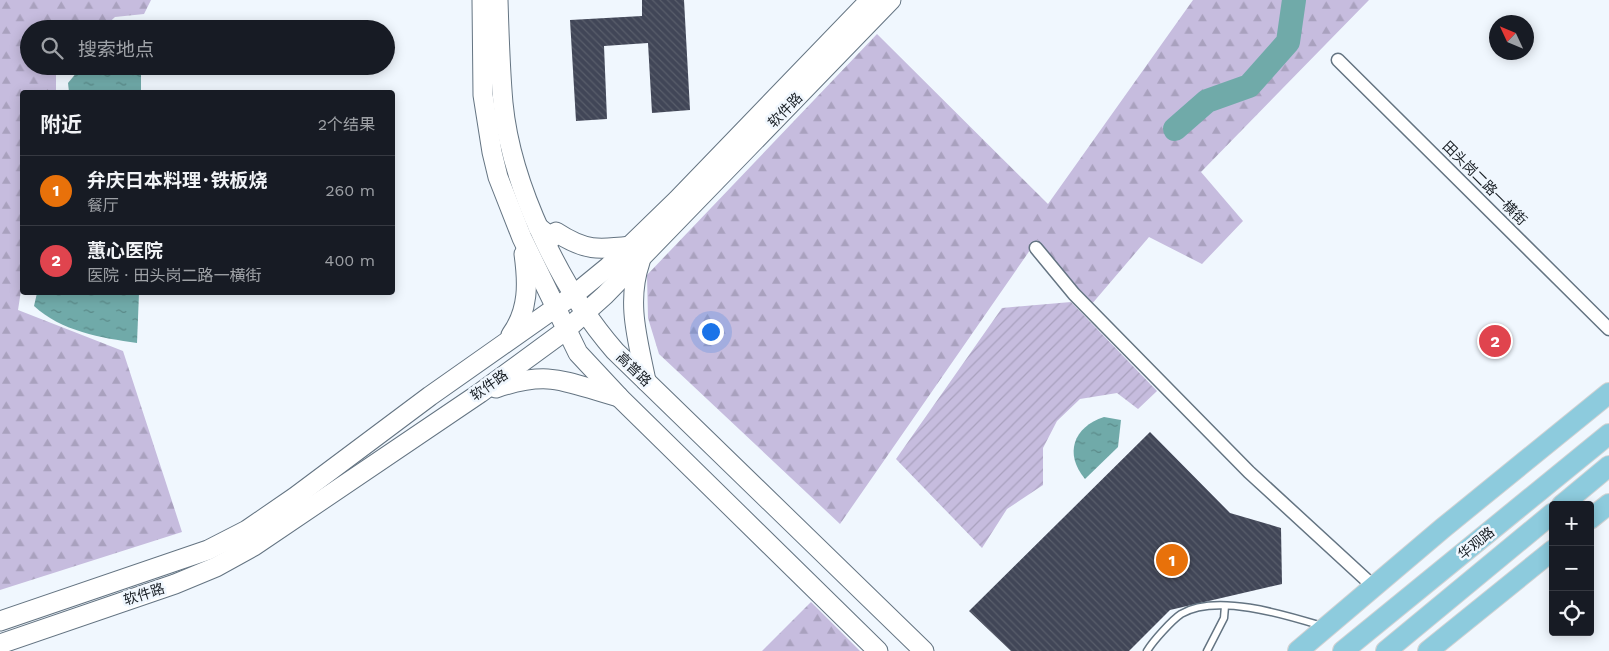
<!DOCTYPE html>
<html lang="zh">
<head>
<meta charset="utf-8">
<style>
  body { margin:0; font-family:"Work Sans","Noto Sans SC",sans-serif; background:#242831; color:#f1f3f6 }
  .controls { position:absolute; right:15px; bottom:15px; display:grid; overflow:hidden; border-radius:5px; box-shadow:0 2px 12px #0003 }
  .controls button { width:45px; height:45px; display:grid; place-items:center; padding:0; border:0; border-bottom:1px solid #363941; background:#171b24; color:#f1f3f6; font:25px sans-serif }
  .compass { position:absolute; left:1489px; top:15px; width:45px; height:45px; border-radius:50%; background:#171b24; box-shadow:0 2px 12px #0003; rotate:314deg }
  .you { position:absolute; left:710px; top:331px; width:18px; height:18px; margin:-12px; border:4px solid #fff; border-radius:50%; background:#1a73e8; box-shadow:0 0 0 8px #1a73e833 }
  .badge { display:grid; place-items:center; width:32px; height:32px; border-radius:50%; background:#d5445a; color:#fff; font-size:16px; font-weight:700 }
  .pin { position:absolute; translate:-50% -50%; border:2px solid #fff; box-shadow:0 1px 5px #0006 }
  .list { margin:0; padding:0; list-style:none }
  h2 { display:flex; justify-content:space-between; align-items:center; height:65px; margin:0; padding:0 20px; font-size:21px }
  h2 small { font-size:16px; font-weight:400; color:#9ea1a6 }
  .list li { display:grid; grid-template-columns:32px 1fr auto; gap:15px; align-items:center; box-sizing:border-box; height:70px; padding:0 20px; border-top:1px solid #363941 }
  .list b { display:block; font-size:19px; white-space:nowrap }
  .list p { margin:0; font-size:16px; white-space:nowrap; color:#9ea1a6 }
  .list em { font-size:16px; font-style:normal; color:#9ea1a6 }
  .icon { flex:none; width:28px; height:28px; fill:none; stroke:currentColor; stroke-width:2; stroke-linecap:round; stroke-linejoin:round }
  .map { position:relative; flex:none; width:1609px; height:651px; overflow:hidden }
  .search { position:absolute; background:#171b24; box-shadow:0 2px 12px #0003; left:20px; top:20px; width:375px; height:55px; display:flex; align-items:center; gap:12px; box-sizing:border-box; padding:0 18px; border-radius:28px; color:#9ea1a6; font-size:19px }
  .panel { position:absolute; background:#171b24; box-shadow:0 2px 12px #0003; left:20px; top:90px; width:375px; height:205px; border-radius:5px }
  .map>svg:first-child { display:block }
</style>
</head>
<body>
<div class="map">
<svg width="1609" height="651" viewBox="0 0 1609 651">
  <defs>
    <pattern id="forest-firs" width="22" height="20" patternUnits="userSpaceOnUse" patternTransform="scale(1.25)"><rect width="22" height="20" fill="#c6bcde"/><path d="M5 1l3.5 6h-7zM16 11l3.5 6h-7z" fill="#a9a1be"/></pattern>
    <pattern id="garden-furrows" width="10" height="10" patternUnits="userSpaceOnUse" patternTransform="scale(1.25)"><rect width="10" height="10" fill="#c6bcde"/><path d="M-1 1l2-2M0 10L10 0M9 11l2-2" fill="none" stroke="#a9a1be"/></pattern>
    <pattern id="water-ripples" width="26" height="14" patternUnits="userSpaceOnUse" patternTransform="scale(1.25)"><rect width="26" height="14" fill="#70aaa9"/><path d="M2 4q2-2 4 0t4 0M15 11q2-2 4 0t4 0" fill="none" stroke="#5b8a89"/></pattern>
    <pattern id="building-back-hatch" width="6" height="6" patternUnits="userSpaceOnUse" patternTransform="scale(1.25)"><rect width="6" height="6" fill="#414657"/><path d="M-1 5l2 2M0 0l6 6M5-1l2 2" fill="none" stroke="#595e6b"/></pattern>
  </defs>
  <rect width="100%" height="100%" fill="#f0f7fe"/>
  <!-- forest -->
  <g fill="url(#forest-firs)">
    <path d="M0,0H151L144,14L115,17L102,29H29V66H61L56,70V92H22V284L18,310L123,351L182,532L0,590Z"/>
    <path d="M1193,0H1369L1201,172L1243,221L1202,264L1149,237L1091,305L1037,240L840,524L659,354L648,318L647,275L877,34L1048,204Z"/>
    <path d="M811,602L860,651H762Z"/>
  </g>
  <!-- garden -->
  <path fill="url(#garden-furrows)" d="M1071,302L1157,391L1138,409L1117,393L1080,399L1057,421L1043,448V485L1007,509L982,548L896,459L1002,308Z"/>
  <!-- water -->
  <g fill="url(#water-ripples)">
    <path d="M82,66H141V92H69L68,83Z"/>
    <path d="M37,293H139L137,343C101,338 61,331 34,306Z"/>
    <path d="M1104,417L1121,420L1118,447L1085,479C1064,454 1073,427 1104,417Z"/>
  </g>
  <g fill="none" stroke-linecap="round" stroke-linejoin="round">
    <!-- river -->
    <path stroke="#70aaa9" stroke-width="24" d="M1175,129L1207,101L1249,86L1288,42L1294,0"/>
  </g>
  <!-- building -->
  <g fill="url(#building-back-hatch)">
    <path d="M642,0H684L690,110L652,113L648,43L604,46L607,119L576,121L570,20L642,16Z"/>
    <path d="M1150,432L1230,513L1281,528L1282,584L1170,610L1129,651H1011L969,611Z"/>
  </g>
  <g fill="none" stroke-linecap="round" stroke-linejoin="round">
    <defs>
      <g id="lane">
        <path d="M1147,651C1153,641 1172,620 1181,614C1216,593 1286,615 1322,626"/>
        <path d="M1207,651L1224,618L1225,606"/>
      </g>
      <g id="street">
        <path d="M1338,60L1609,329"/>
        <path d="M1036,248L1074,294L1249,472L1373,586"/>
      </g>
      <g id="secondary">
        <path d="M482,0L483,95L492,152L498,177L522,238L578,353L620,398L878,651"/>
        <path d="M498,0C499,34 500,69 503,103C511,186 561,289 615,351L924,651"/>
        <path d="M538,227L552,238L556,232C585,251 598,250 631,246"/>
        <path d="M640,262C626,303 638,340 646,381"/>
        <path d="M511,335C529,310 528,283 524,254"/>
        <path d="M496,388C552,369 566,383 619,397"/>
        <path d="M0,621L208,550L247,530L295,497L430,396L575,294L608,267L677,200L870,0"/>
        <path d="M0,644L175,584L216,567L254,546L480,393L566,330L605,295L891,0"/>
      </g>
      <g id="primary">
        <path d="M1562,505L1609,466"/>
        <path d="M1590,519L1609,504"/>
        <path d="M1298,651L1443,528L1609,393"/>
        <path d="M1343,651L1609,434"/>
        <path d="M1386,651L1553,513"/>
        <path d="M1428,651L1553,550"/>
      </g>
    </defs>
    <!-- lane casing -->
    <use href="#lane" stroke="#647482" stroke-width="9"/>
    <!-- street casing -->
    <use href="#street" stroke="#647482" stroke-width="15"/>
    <!-- secondary casing -->
    <use href="#secondary" stroke="#647482" stroke-width="21"/>
    <!-- primary casing -->
    <use href="#primary" stroke="#d1d2d3" stroke-width="22"/>
    <!-- lane -->
    <use href="#lane" stroke="#fff" stroke-width="6"/>
    <!-- street -->
    <use href="#street" stroke="#fff" stroke-width="12"/>
    <!-- secondary -->
    <use href="#secondary" stroke="#fff" stroke-width="19"/>
    <!-- primary -->
    <use href="#primary" stroke="#8dcbdd" stroke-width="20"/>
  </g>
  <g text-anchor="middle" dominant-baseline="central" stroke-width="5" stroke-linejoin="round" paint-order="stroke">
    <!-- street labels -->
    <g font-size="14" fill="#181e24" stroke="#f0f7fe">
      <text transform="translate(785 110) rotate(-46)">软件路</text>
      <text transform="translate(1485 183) rotate(45)">田头岗二路一横街</text>
      <text transform="translate(634 369) rotate(44)">高普路</text>
      <text transform="translate(489 385) rotate(-35)">软件路</text>
      <text transform="translate(1476 543) rotate(-39)">华观路</text>
      <text transform="translate(144 594) rotate(-18)">软件路</text>
    </g>
  </g>
</svg>
<div class="controls">
<button>+</button>
<button>−</button>
<button><svg class="icon" aria-label="locate" viewBox="0 0 24 24"><circle cx="12" cy="12" r="6"/><path d="M12 2v4M12 18v4M2 12h4M18 12h4"/></svg></button>
</div>
<svg class="compass" viewBox="-18 -18 36 36"><path d="M0-13l5 13h-10z" fill="#e53935"/><path d="M0 13l5-13h-10z" fill="#9ea1a6"/></svg>
<div class="you"></div>
<div class="pin badge" style="left:1172px;top:560px;background:#e8710a">1</div>
<div class="pin badge" style="left:1495px;top:341px;background:#e0444e">2</div>
<div class="search"><svg class="icon" aria-label="search" viewBox="0 0 24 24"><circle cx="10" cy="10" r="6"/><path d="M15 15l6 6"/></svg>搜索地点</div>
<section class="panel">
<h2>附近<small>2个结果</small></h2>
<ul class="list">
<li><span class="badge" style="background:#e8710a">1</span><div><b>弁庆日本料理･铁板烧</b><p>餐厅</p></div><em>260 m</em></li>
<li><span class="badge" style="background:#e0444e">2</span><div><b>蕙心医院</b><p>医院 · 田头岗二路一横街</p></div><em>400 m</em></li>
</ul>
</section>
</div>
</body>
</html>
